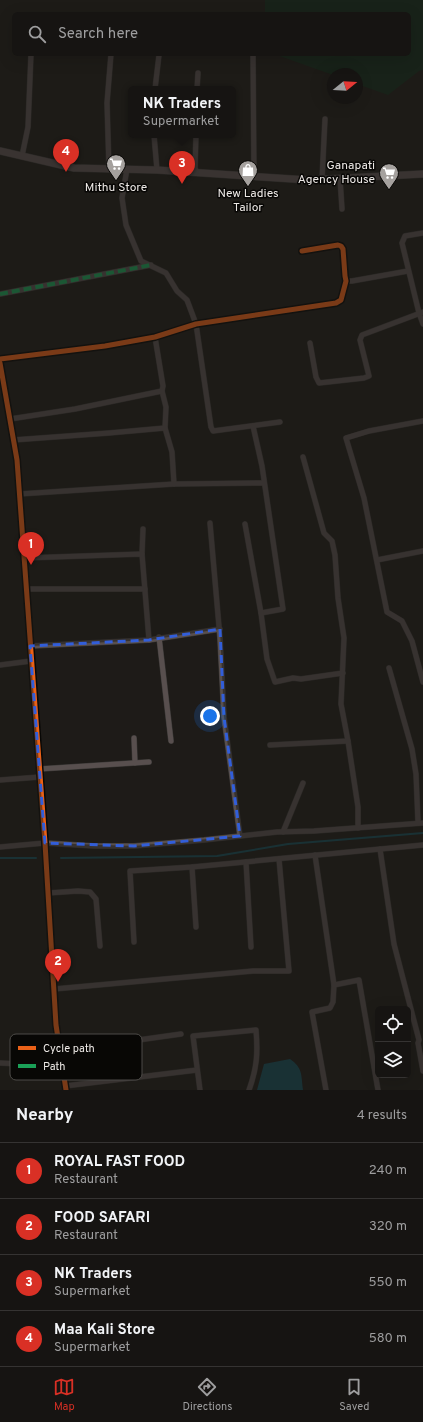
<!DOCTYPE html>
<html lang="en">
<head>
<meta charset="utf-8">
<style>
  body { margin:0; font-family:Overpass,sans-serif; background:#232120; color:#f1f3f6 }
  .controls { position:absolute; right:12px; bottom:12px; display:grid; overflow:hidden; border-radius:6px; box-shadow:0 4px 16px #0002 }
  .controls button { width:36px; height:36px; display:grid; place-items:center; padding:0; border:0; border-bottom:1px solid #353332; background:#161412; color:#f1f3f6; font:20px sans-serif }
  .compass { position:absolute; left:327px; top:68px; width:36px; height:36px; border-radius:50%; background:#161412; box-shadow:0 4px 16px #0002; rotate:72deg }
  .you { position:absolute; left:210px; top:716px; width:14px; height:14px; margin:-10px; border:3px solid #fff; border-radius:50%; background:#1a73e8; box-shadow:0 0 0 6px #1a73e833 }
  .badge { display:grid; place-items:center; width:26px; height:26px; border-radius:50%; background:#d93025; color:#fff; font-size:13px; font-weight:700 }
  .pin { position:absolute; translate:-50% -33px; filter:drop-shadow(0 1px 2px #0008) }
  .pin::after { content:''; position:absolute; top:21px; width:14px; height:12px; background:inherit; clip-path:polygon(0 0,100% 0,50% 100%) }
  .popup { position:absolute; left:128px; top:86px; width:108px; height:52px; box-sizing:border-box; display:grid; place-content:center; border-radius:6px; background:#161412; filter:drop-shadow(0 1px 3px #0005); font-size:13px; white-space:nowrap; color:#9e9e9f }
  .popup b { font-size:15px; color:#f1f3f6 }
  .popup::after { content:''; position:absolute; left:50%; top:100%; margin-left:-8px; border:8px solid transparent; border-top-color:#161412 }
  .list { margin:0; padding:0; list-style:none }
  h2 { display:flex; justify-content:space-between; align-items:center; height:52px; margin:0; padding:0 16px; font-size:17px }
  h2 small { font-size:13px; font-weight:400; color:#9e9e9f }
  .list li { display:grid; grid-template-columns:26px 1fr auto; gap:12px; align-items:center; box-sizing:border-box; height:56px; padding:0 16px; border-top:1px solid #353332 }
  .list b { display:block; font-size:15px; white-space:nowrap }
  .list p { margin:0; font-size:13px; white-space:nowrap; color:#9e9e9f }
  .list em { font-size:13px; font-style:normal; color:#9e9e9f }
  .icon { flex:none; width:22px; height:22px; fill:none; stroke:currentColor; stroke-width:2; stroke-linecap:round; stroke-linejoin:round }
  .map { position:relative; flex:none; width:423px; height:1090px; overflow:hidden }
  .search { position:absolute; background:#161412; box-shadow:0 4px 16px #0002; left:12px; right:12px; top:12px; height:44px; display:flex; align-items:center; gap:10px; box-sizing:border-box; padding:0 14px; border-radius:6px; color:#9e9e9f; font-size:15px }
  .sheet { height:276px; background:#161412 }
  nav { display:flex; justify-content:space-around; align-items:center; box-sizing:border-box; height:56px; border-top:1px solid #353332; background:#161412; font-size:11px; color:#9e9e9f }
  nav a { display:grid; justify-items:center; gap:2px }
  nav .on { color:#d93025 }
  .map>svg:first-child { display:block }
</style>
</head>
<body>
<div class="map">
<svg width="423" height="1090" viewBox="0 0 423 1090">
  <rect width="100%" height="100%" fill="#1e1b18"/>
  <!-- green -->
  <path fill="#132c1b" d="M265,0H423V70L419,71L388,95L357,84V74H333V75L274,54H409V14H265Z"/>
  <!-- water -->
  <path fill="#154c58" d="M290,1059C303,1068 301,1075 303,1090H257L264,1064Z"/>
  <g fill="none" stroke-linecap="round" stroke-linejoin="round">
    <!-- stream -->
    <g stroke="#154c58" stroke-width="2">
      <path d="M0,858H36"/>
      <path d="M61,858L217,856L288,844L423,833"/>
    </g>
    <defs>
      <g id="minor">
        <path d="M253,55L254,176"/>
        <path d="M155,89L159,55"/>
        <path d="M197,89L198,73"/>
        <path d="M154,135L157,170"/>
        <path d="M196,135L195,168L197,173"/>
        <path d="M22,156L28,127L31,54"/>
        <path d="M109,169L107,103L111,54"/>
        <path d="M127,169L122,198L126,225L141,261L166,273L177,291L187,300L196,324L211,427L213,431L280,422"/>
        <path d="M340,178L342,209"/>
        <path d="M322,179L325,119"/>
        <path d="M423,233L405,236L402,243L419,313L423,324"/>
        <path d="M346,281H352L408,271"/>
        <path d="M0,294L151,265"/>
        <path d="M155,337L163,386L162,391L166,407L165,428L172,452L174,484"/>
        <path d="M310,343L316,377L319,383L364,378L369,376L360,340L362,335L423,312"/>
        <path d="M0,359L105,346L155,337L196,324L336,303L341,300L346,281L345,276L343,249L341,246L338,245L302,251"/>
        <path d="M10,419L75,409L162,391"/>
        <path d="M423,421L369,431L346,438L364,498L387,612L402,621L412,641L423,682"/>
        <path d="M253,426L262,466L283,609L261,613"/>
        <path d="M13,440L109,433L165,428"/>
        <path d="M303,457L324,533L332,541L335,555L338,598L344,638L341,704L348,741L358,807V828"/>
        <path d="M19,494L174,484L264,483"/>
        <path d="M210,523L220,638L224,717L240,836"/>
        <path d="M245,524L261,613L267,659L275,682L293,678L301,679L343,673"/>
        <path d="M142,554L143,529"/>
        <path d="M24,558L142,554L149,640"/>
        <path d="M377,560L423,551"/>
        <path d="M26,589H145"/>
        <path d="M159,637L171,741"/>
        <path d="M30,646L149,640L220,629"/>
        <path d="M0,665L31,661"/>
        <path d="M389,668L412,749L416,774L418,823"/>
        <path d="M134,738L135,763"/>
        <path d="M270,745L348,741"/>
        <path d="M39,769L149,762"/>
        <path d="M0,780L40,777"/>
        <path d="M283,832L303,783"/>
        <path d="M0,847L45,843L94,846H134L204,840L277,832L314,831L423,823"/>
        <path d="M380,849L394,944L419,1040L418,1043L423,1071"/>
        <path d="M315,855L334,985L333,1002L330,1008L312,1012L326,1090"/>
        <path d="M246,862L251,947"/>
        <path d="M192,867L196,927"/>
        <path d="M48,893L78,891L90,892L96,899L100,946"/>
        <path d="M134,942L130,871L192,867L423,845"/>
        <path d="M334,985L359,980L378,1090"/>
        <path d="M54,989L253,971H289L279,859"/>
        <path d="M60,1051L181,1034"/>
        <path d="M0,1063L62,1066"/>
        <path d="M65,1086L197,1070"/>
        <path d="M200,1090L193,1036L256,1030C258,1053 257,1068 249,1090"/>
      </g>
      <path id="tertiary" d="M0,363L17,460L45,843L56,1025L66,1090"/>
      <path id="secondary" d="M0,151L74,168L157,170L308,180L423,174"/>
    </defs>
    <!-- minor casing -->
    <use href="#minor" stroke="#3a3836" stroke-width="6"/>
    <!-- tertiary casing -->
    <use href="#tertiary" stroke="#3a3836" stroke-width="7"/>
    <!-- secondary casing -->
    <use href="#secondary" stroke="#3a3836" stroke-width="8"/>
    <!-- minor -->
    <use href="#minor" stroke="#584f4e" stroke-width="5"/>
    <!-- tertiary -->
    <use href="#tertiary" stroke="#584f4e" stroke-width="6"/>
    <!-- secondary -->
    <use href="#secondary" stroke="#5b5150" stroke-width="7"/>
    <!-- quiet -->
    <path stroke="#1a9f57" stroke-width="4" stroke-dasharray="8 4" stroke-linecap="butt" d="M0,294L151,265"/>
    <defs>
      <g id="cycleway">
        <path d="M0,359L105,346L155,337L196,324L336,303L341,300L346,281L345,276L343,249L341,246L338,245L302,251"/>
        <path d="M0,363L17,460L45,843L56,1025L66,1090"/>
      </g>
    </defs>
    <!-- cycleway casing -->
    <use href="#cycleway" stroke="#080705" stroke-width="8"/>
    <!-- cycleway -->
    <use href="#cycleway" stroke="#ea6118" stroke-width="5"/>
  </g>
  <!-- marked area -->
  <path d="M0 0H423V1090H0ZM220,629L224,717L240,836L134,846L45,843L30,646L149,640Z" fill="#1e1b18" fill-opacity=".55" fill-rule="evenodd"/>
  <path fill="none" stroke="#325ed9" stroke-width="3" stroke-dasharray="8 5" stroke-linejoin="round" d="M220,629L224,717L240,836L134,846L45,843L30,646L149,640Z"/>
  <!-- icons -->
  <defs>
    <symbol id="supermarket-pin" viewBox="-11 -11 22 30"><path d="M0 17L-7.5 6A9.5 9.5 0 1 1 7.5 6Z" fill="#a5a19e" stroke="#080705"/><path d="M-6-5.5h2.5l.6 2H6L4.5 2H-2.5L-4.4-4H-6ZM-1.5 3.2a1.3 1.3 0 1 0 .1 0ZM3 3.2a1.3 1.3 0 1 0 .1 0Z" fill="#fff"/></symbol>
    <symbol id="shop-pin" viewBox="-11 -11 22 30"><path d="M0 17L-7.5 6A9.5 9.5 0 1 1 7.5 6Z" fill="#a5a19e" stroke="#080705"/><path d="M-5-2.5h2.3a2.7 3.5 0 0 1 5.4 0H5L5.5 6h-11ZM-1.5-2.5h3a1.5 2.3 0 0 0-3 0Z" fill="#fff"/></symbol>
  </defs>
  <g fill-rule="evenodd">
    <use href="#supermarket-pin" x="105" y="153" width="22" height="30"/>
    <use href="#shop-pin" x="237" y="159" width="22" height="30"/>
    <use href="#supermarket-pin" x="378" y="162" width="22" height="30"/>
  </g>
  <g text-anchor="middle" dominant-baseline="central" stroke-width="3" stroke-linejoin="round" paint-order="stroke">
    <!-- poi labels -->
    <g font-size="12" fill="#ede9e6" stroke="#080705">
      <text x="375" y="166" text-anchor="end">Ganapati<tspan x="375" dy="14">Agency House</tspan></text>
      <text x="116" y="188">Mithu Store</text>
      <text x="248" y="194">New Ladies<tspan x="248" dy="14">Tailor</tspan></text>
    </g>
  </g>
  <!-- legend -->
  <rect x="10" y="1034" width="132" height="46" rx="6" fill="#080705" stroke="#4d4b48" stroke-width="1"/>
  <rect x="18" y="1046" width="18" height="4" fill="#ea6118"/>
  <rect x="18" y="1064" width="18" height="4" fill="#1a9f57"/>
  <g font-size="11" fill="#ede9e6">
    <text x="43" y="1052">Cycle path</text>
    <text x="43" y="1070">Path</text>
  </g>
</svg>
<div class="controls">
<button><svg class="icon" aria-label="locate" viewBox="0 0 24 24"><circle cx="12" cy="12" r="6"/><path d="M12 2v4M12 18v4M2 12h4M18 12h4"/></svg></button>
<button><svg class="icon" aria-label="layers" viewBox="0 0 24 24"><path d="M12 4l9 5-9 5-9-5zM3 14l9 5 9-5"/></svg></button>
</div>
<svg class="compass" viewBox="-18 -18 36 36"><path d="M0-13l5 13h-10z" fill="#e53935"/><path d="M0 13l5-13h-10z" fill="#9e9e9f"/></svg>
<div class="you"></div>
<div class="pin badge" style="left:31px;top:565px">1</div>
<div class="pin badge" style="left:58px;top:982px">2</div>
<div class="pin badge" style="left:182px;top:184px">3</div>
<div class="popup"><b>NK Traders</b>Supermarket</div>
<div class="pin badge" style="left:66px;top:172px">4</div>
<div class="search"><svg class="icon" aria-label="search" viewBox="0 0 24 24"><circle cx="10" cy="10" r="6"/><path d="M15 15l6 6"/></svg>Search here</div>
</div>
<section class="sheet">
<h2>Nearby<small>4 results</small></h2>
<ul class="list">
<li><span class="badge">1</span><div><b>ROYAL FAST FOOD</b><p>Restaurant</p></div><em>240 m</em></li>
<li><span class="badge">2</span><div><b>FOOD SAFARI</b><p>Restaurant</p></div><em>320 m</em></li>
<li><span class="badge">3</span><div><b>NK Traders</b><p>Supermarket</p></div><em>550 m</em></li>
<li><span class="badge">4</span><div><b>Maa Kali Store</b><p>Supermarket</p></div><em>580 m</em></li>
</ul>
</section>
<nav>
<a class="on"><svg class="icon" aria-label="map" viewBox="0 0 24 24"><path d="M3 6l6-2 6 2 6-2v14l-6 2-6-2-6 2zM9 4v14M15 6v14"/></svg>Map</a>
<a><svg class="icon" aria-label="directions" viewBox="0 0 24 24"><path d="M12 3l9 9-9 9-9-9zM9 14v-3h6M13 9l2 2-2 2"/></svg>Directions</a>
<a><svg class="icon" aria-label="saved" viewBox="0 0 24 24"><path d="M7 4h10v16l-5-4-5 4z"/></svg>Saved</a>
</nav>
</body>
</html>
